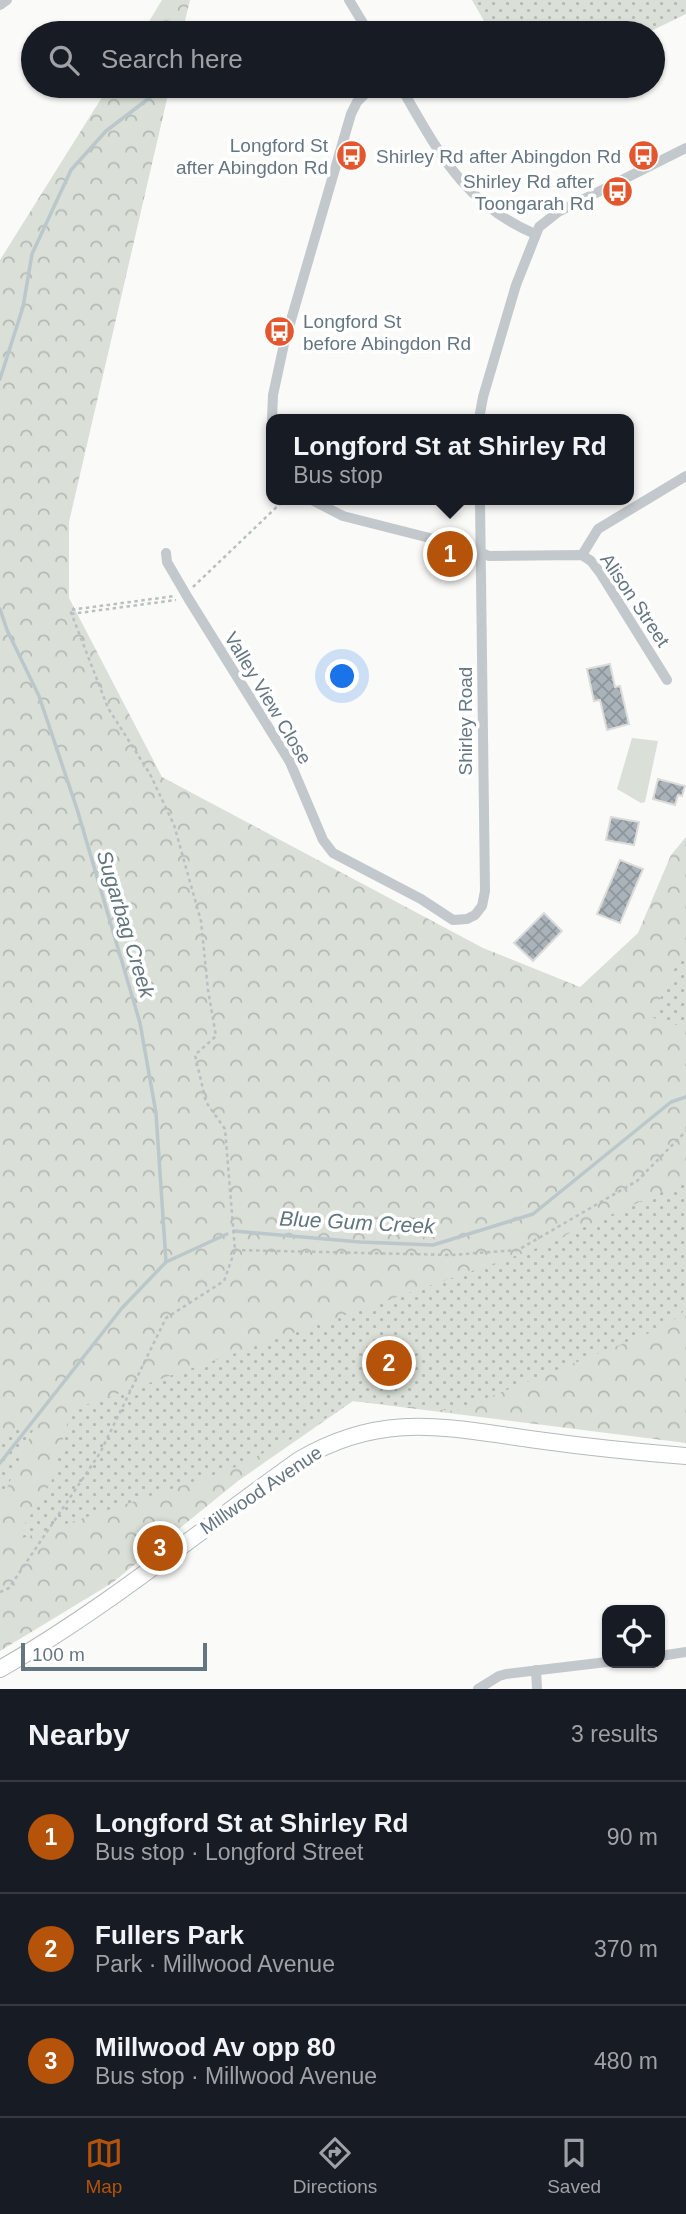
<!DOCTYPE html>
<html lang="en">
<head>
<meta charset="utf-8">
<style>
  body { margin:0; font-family:Arial,sans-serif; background:#242831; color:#f1f3f6 }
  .controls { position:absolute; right:21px; bottom:21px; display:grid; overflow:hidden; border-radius:14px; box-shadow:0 2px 5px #0004 }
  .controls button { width:63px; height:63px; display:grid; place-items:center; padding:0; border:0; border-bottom:2px solid #363941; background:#171b24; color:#f1f3f6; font:35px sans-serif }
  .scale { position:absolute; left:21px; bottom:18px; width:186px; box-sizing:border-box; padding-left:7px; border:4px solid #657683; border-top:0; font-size:19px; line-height:24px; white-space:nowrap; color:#657683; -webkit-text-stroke:5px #fff; paint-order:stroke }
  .you { position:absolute; left:343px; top:677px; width:24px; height:24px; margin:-18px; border:5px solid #fff; border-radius:50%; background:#1a73e8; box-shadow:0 0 0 10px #1a73e833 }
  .badge { display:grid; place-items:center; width:46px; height:46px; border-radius:50%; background:#b45309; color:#fff; font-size:23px; font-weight:700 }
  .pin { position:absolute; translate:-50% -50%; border:4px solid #fff; box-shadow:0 2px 7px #0006 }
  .popup { position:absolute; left:266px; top:414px; width:368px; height:91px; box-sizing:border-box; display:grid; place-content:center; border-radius:14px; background:#171b24; filter:drop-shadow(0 2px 5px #0005); font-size:23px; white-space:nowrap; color:#9ea1a6 }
  .popup b { font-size:26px; color:#f1f3f6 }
  .popup::after { content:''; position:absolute; left:50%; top:100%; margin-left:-14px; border:14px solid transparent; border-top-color:#171b24 }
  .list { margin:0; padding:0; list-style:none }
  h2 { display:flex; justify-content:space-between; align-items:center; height:91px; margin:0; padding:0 28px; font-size:30px }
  h2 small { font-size:23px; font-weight:400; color:#9ea1a6 }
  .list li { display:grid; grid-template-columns:46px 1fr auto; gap:21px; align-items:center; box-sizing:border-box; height:112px; padding:0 28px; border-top:2px solid #363941 }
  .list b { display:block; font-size:26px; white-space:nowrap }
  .list p { margin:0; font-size:23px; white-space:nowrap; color:#9ea1a6 }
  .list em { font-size:23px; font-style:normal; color:#9ea1a6 }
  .icon { flex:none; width:38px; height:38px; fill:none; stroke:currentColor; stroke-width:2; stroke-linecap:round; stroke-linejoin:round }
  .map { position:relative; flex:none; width:686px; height:1689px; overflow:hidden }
  .search { position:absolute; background:#171b24; box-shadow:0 2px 5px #0004; left:21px; right:21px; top:21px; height:77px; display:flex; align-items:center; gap:18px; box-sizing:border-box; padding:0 24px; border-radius:38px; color:#9ea1a6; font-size:26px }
  .sheet { height:427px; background:#171b24 }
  nav { display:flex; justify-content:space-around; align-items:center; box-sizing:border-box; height:98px; border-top:2px solid #363941; background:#171b24; font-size:19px; color:#9ea1a6 }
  nav a { display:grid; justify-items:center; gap:4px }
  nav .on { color:#b45309 }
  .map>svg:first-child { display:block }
</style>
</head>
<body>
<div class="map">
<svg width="686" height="1689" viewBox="0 0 686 1689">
  <defs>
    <pattern id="forest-crowns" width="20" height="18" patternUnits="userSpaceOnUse" patternTransform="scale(1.75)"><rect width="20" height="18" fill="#dadfd7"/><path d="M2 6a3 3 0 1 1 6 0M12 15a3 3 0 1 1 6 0" fill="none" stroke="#b4b9b4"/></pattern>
    <pattern id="park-dots" width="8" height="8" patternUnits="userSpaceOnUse" patternTransform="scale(1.75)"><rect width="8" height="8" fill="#dadfd7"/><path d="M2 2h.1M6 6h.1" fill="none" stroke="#b4b9b4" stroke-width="1.8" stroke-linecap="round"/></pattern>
    <pattern id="building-cross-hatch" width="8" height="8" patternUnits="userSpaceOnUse" patternTransform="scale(1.75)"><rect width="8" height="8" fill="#aab3b9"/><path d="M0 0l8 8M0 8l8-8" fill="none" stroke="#8e969c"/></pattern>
  </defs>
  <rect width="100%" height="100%" fill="#fafaf8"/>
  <!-- green -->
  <path fill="#dadfd7" d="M632,738L658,741L645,802L641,803L617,789Z"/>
  <!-- forest -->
  <g fill="url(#forest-crowns)">
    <path d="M162,0H190L182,33H142Z"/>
    <path d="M109,86H170L69,522V598L162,777L483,948L580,987L638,933L671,855L686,837V1443L353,1401L238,1481L112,1583L0,1651V260Z"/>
  </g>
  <!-- park -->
  <g fill="url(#park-dots)">
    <path d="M472,0H686V14L647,33H491Z"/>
    <path d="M686,945V1028L651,1017Z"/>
    <path d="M686,1181V1309L667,1326L454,1411L353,1401L296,1437L229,1470L14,1541L51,1483L71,1410L530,1251Z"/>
    <path d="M35,1426L0,1503V1434Z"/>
  </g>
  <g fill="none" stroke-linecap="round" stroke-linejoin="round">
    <!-- stream -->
    <g stroke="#bbc7cb" stroke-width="3.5">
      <path d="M0,379L23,307L32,254L71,170L106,131L165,86"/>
      <path d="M0,609L7,630L39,696L77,809L140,1023L156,1113L166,1262"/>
      <path d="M234,1231L360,1242L433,1245L533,1214L671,1102L686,1097"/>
      <path d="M0,1463L122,1308L166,1262L227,1234"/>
    </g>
  </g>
  <!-- building -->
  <g fill="url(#building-cross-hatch)" stroke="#dcdcda" stroke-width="2">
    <path d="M610,664L615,687L620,686L629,724L607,730L600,700L594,701L587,669Z"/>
    <path d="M658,779L685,786L682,796L678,795L675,805L653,799Z"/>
    <path d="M611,817L639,822L634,845L606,840Z"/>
    <path d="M620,860L643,869L620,923L597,914Z"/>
    <path d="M544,913L562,931L533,961L514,943Z"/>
  </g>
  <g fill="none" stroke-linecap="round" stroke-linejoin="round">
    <defs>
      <path id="primary" d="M0,1669C105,1609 200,1530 299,1460C384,1410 447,1428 537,1440C587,1447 636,1452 686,1456"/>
    </defs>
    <!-- primary casing -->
    <use href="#primary" stroke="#b5babe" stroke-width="18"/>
    <!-- path -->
    <g stroke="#bbbfc2" stroke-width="2.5" stroke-dasharray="3.5 3.5" stroke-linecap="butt">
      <path d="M193,587L284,500"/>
      <path d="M71,614L176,600"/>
      <path d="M235,1250L451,1255L518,1250L637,1181L686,1131"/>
      <path d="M0,1592L9,1588L100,1453L166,1318L224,1281L235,1250L225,1129L206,1102L195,1055L216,1036L208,990L201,921L174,825L150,774L108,708L70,610L175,596"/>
    </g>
    <!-- minor -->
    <g stroke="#c3c8cc" stroke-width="10">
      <path d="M349,0L369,33"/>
      <path d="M0,5L7,0"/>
      <path d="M400,86C438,150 462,203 535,234"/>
      <path d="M272,419L273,395L284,344L351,114L357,102L373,86"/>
      <path d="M479,419L483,397L516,285L539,227L558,212L686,148"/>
      <path d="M312,500L343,516L473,549L489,556L582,555L591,561L601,574L667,680"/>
      <path d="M166,553L167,562L188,598L290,762L323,840L333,853L421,899L453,920L467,919L475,915L482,906L485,891L480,500"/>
      <path d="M582,555L598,529L686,476"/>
      <path d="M660,1656L686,1652"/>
      <path d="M536,1670L537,1689"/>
      <path d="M478,1689L499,1676L506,1674L607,1662"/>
    </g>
    <!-- primary -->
    <use href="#primary" stroke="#fff" stroke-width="16"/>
  </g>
  <!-- icons -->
  <defs>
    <symbol id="bus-disc" viewBox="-11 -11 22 22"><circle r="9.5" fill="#e4572e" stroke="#fff"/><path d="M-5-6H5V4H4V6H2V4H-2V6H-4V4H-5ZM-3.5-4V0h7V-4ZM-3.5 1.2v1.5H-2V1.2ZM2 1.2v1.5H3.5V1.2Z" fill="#fff"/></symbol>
  </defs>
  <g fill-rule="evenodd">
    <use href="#bus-disc" x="334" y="138" width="35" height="35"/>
    <use href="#bus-disc" x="626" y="138" width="35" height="35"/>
    <use href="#bus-disc" x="600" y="174" width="35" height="35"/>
    <use href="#bus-disc" x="262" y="314" width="35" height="35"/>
  </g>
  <g text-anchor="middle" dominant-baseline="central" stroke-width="7" stroke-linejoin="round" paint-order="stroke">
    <!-- poi labels -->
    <g font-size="19" fill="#657683" stroke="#fff" text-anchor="end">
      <text x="328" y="145">Longford St<tspan x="328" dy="22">after Abingdon Rd</tspan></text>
      <text x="621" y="156">Shirley Rd after Abingdon Rd</text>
      <text x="594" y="181">Shirley Rd after<tspan x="594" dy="22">Toongarah Rd</tspan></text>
      <text x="303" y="321" text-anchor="start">Longford St<tspan x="303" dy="22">before Abingdon Rd</tspan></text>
    </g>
    <!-- street labels -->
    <g font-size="19" fill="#657683" stroke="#fff">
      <text transform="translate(635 600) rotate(56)">Alison Street</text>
      <text transform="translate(268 698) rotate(59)">Valley View Close</text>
      <text transform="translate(465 721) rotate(-90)">Shirley Road</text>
      <text transform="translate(261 1490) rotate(-34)">Millwood Avenue</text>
    </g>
    <!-- water labels -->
    <g font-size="21" font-style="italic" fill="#60757c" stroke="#fff">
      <text transform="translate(126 924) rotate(73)">Sugarbag Creek</text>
      <text transform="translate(357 1222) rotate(3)">Blue Gum Creek</text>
    </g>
  </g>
</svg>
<div class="controls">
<button><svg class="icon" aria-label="locate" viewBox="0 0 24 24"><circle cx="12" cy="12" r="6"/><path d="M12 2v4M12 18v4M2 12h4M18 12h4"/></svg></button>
</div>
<div class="scale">100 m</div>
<div class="you"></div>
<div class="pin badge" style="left:450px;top:554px">1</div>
<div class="popup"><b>Longford St at Shirley Rd</b>Bus stop</div>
<div class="pin badge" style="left:389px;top:1363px">2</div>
<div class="pin badge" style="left:160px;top:1548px">3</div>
<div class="search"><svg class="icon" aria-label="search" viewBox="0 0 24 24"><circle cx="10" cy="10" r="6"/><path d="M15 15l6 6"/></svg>Search here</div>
</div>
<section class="sheet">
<h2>Nearby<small>3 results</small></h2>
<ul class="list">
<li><span class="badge">1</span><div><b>Longford St at Shirley Rd</b><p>Bus stop · Longford Street</p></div><em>90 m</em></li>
<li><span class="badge">2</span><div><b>Fullers Park</b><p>Park · Millwood Avenue</p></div><em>370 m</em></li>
<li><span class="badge">3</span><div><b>Millwood Av opp 80</b><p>Bus stop · Millwood Avenue</p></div><em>480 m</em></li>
</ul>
</section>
<nav>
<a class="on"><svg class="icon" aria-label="map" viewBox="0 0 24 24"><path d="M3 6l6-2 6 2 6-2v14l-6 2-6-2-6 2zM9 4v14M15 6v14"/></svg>Map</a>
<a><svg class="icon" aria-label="directions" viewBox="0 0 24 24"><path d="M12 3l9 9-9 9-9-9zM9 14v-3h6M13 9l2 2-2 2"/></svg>Directions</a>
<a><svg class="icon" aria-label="saved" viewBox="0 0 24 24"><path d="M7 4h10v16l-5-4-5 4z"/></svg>Saved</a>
</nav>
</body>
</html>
